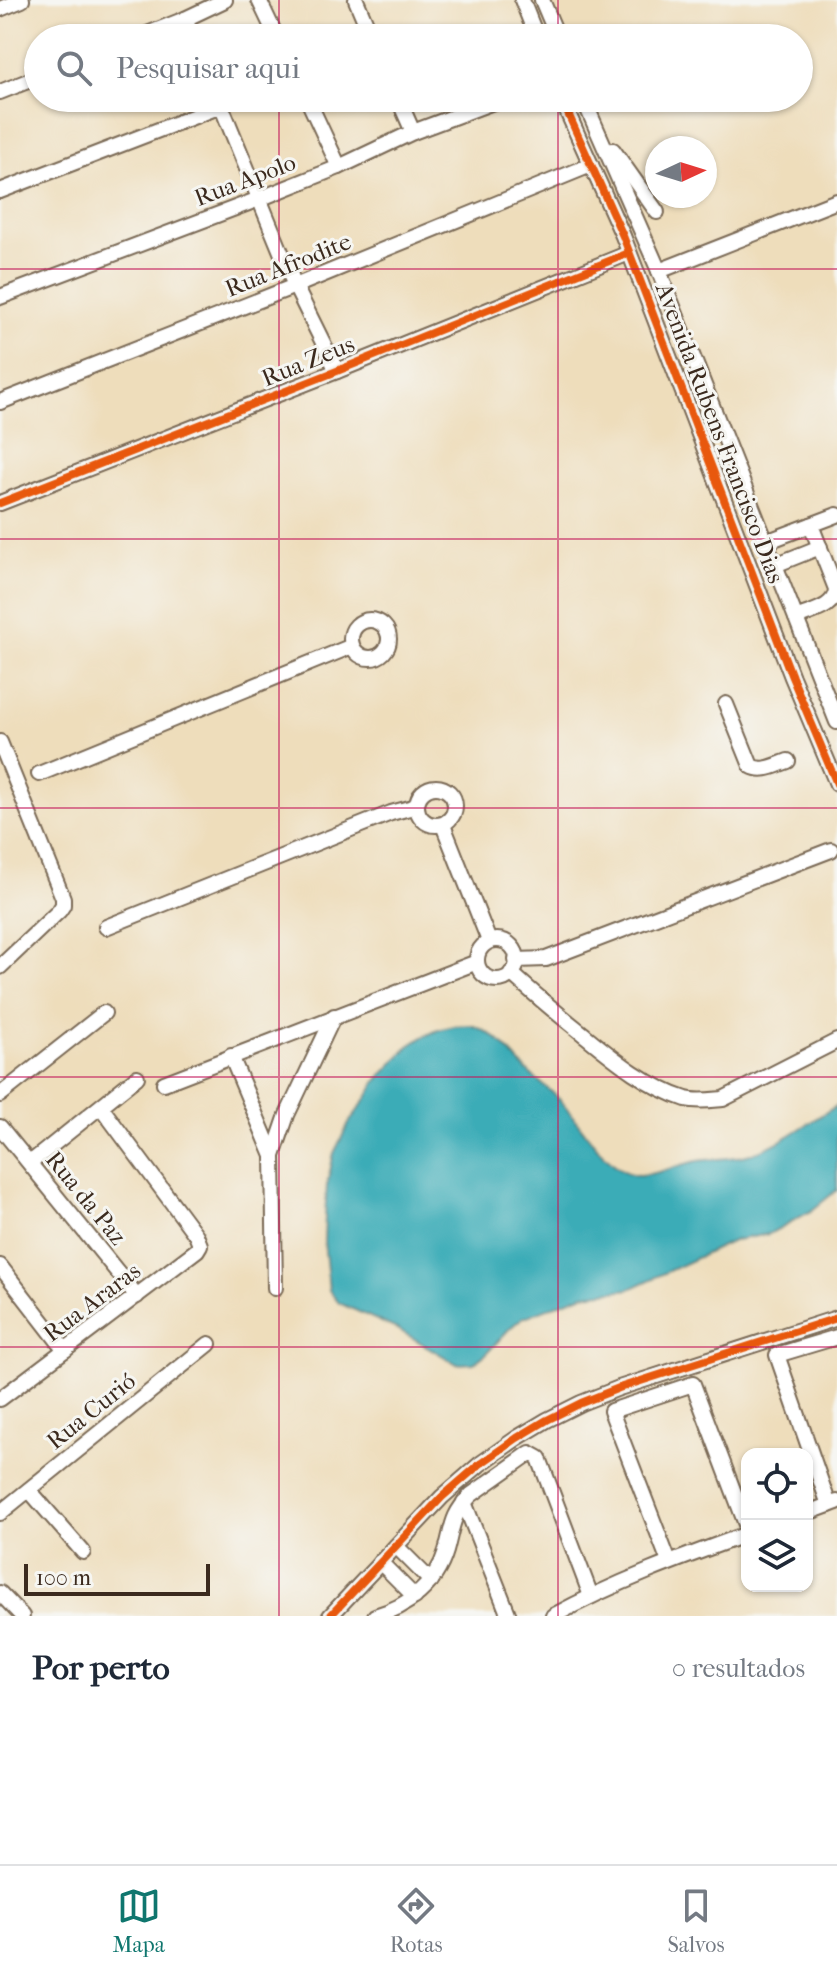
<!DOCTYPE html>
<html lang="pt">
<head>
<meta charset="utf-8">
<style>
  body { margin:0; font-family:"IM FELL French Canon",serif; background:#f6f6f7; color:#1f2937 }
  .controls { position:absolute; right:24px; bottom:24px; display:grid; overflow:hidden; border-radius:16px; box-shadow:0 2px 6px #0004 }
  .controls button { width:72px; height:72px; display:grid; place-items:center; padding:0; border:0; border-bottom:2px solid #e0e1e3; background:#fff; color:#1f2937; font:40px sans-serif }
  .compass { position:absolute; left:645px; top:136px; width:72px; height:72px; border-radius:50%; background:#fff; box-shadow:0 2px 6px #0004; rotate:86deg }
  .scale { position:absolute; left:24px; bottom:20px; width:186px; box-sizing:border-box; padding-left:8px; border:4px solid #3b2a1e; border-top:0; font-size:22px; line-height:28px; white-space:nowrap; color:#3b2a1e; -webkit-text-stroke:6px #f6f6f2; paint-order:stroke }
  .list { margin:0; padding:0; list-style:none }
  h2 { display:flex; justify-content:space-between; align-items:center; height:104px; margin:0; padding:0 32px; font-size:34px }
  h2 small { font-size:26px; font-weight:400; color:#747a83 }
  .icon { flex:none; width:44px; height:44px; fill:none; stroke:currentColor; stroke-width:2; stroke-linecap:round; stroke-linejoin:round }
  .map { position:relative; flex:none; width:837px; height:1616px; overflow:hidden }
  .search { position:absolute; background:#fff; box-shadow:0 2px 6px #0004; left:24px; right:24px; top:24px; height:88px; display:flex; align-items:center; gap:20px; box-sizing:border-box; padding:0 28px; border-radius:44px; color:#747a83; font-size:30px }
  .sheet { height:248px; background:#fff }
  nav { display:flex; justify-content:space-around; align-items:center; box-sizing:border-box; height:112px; border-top:2px solid #e0e1e3; background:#fff; font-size:22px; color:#747a83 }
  nav a { display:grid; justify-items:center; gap:4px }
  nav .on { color:#0f766e }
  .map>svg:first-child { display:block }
</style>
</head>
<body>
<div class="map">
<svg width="837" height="1616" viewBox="0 0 837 1616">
  <rect width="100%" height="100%" fill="#f6f6f2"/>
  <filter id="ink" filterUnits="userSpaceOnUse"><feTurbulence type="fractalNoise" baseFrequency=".0125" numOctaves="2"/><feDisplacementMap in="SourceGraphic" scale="16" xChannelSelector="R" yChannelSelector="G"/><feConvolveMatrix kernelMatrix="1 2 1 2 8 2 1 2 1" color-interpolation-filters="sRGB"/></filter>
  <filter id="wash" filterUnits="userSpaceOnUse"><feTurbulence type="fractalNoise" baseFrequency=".006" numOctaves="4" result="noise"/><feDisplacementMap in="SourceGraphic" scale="32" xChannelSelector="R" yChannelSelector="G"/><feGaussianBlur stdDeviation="1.8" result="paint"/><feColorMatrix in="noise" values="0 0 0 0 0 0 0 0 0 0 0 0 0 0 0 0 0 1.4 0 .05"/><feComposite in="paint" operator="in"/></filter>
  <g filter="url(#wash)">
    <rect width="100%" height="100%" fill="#edb"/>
    <!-- water -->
    <path fill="#3bacb7" stroke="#3b6b6a" stroke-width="2" d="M471,1025C505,1037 509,1056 535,1078C544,1086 554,1093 562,1102C578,1122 605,1164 628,1173C645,1180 675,1166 693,1162C711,1158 729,1160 747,1155C780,1146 807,1122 837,1106V1190L811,1211L769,1234L735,1240L630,1289L584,1294L522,1318L510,1328L487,1353L474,1363L457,1364L399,1330L339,1303L329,1290L324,1241L325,1217L327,1185L334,1153L349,1123L368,1096L376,1082L409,1046L423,1037L438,1030L454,1026Z"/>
  </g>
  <g filter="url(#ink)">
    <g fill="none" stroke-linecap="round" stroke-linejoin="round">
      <defs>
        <g id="minor">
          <path d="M259,0L277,38"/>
          <path d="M356,0L372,38"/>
          <path d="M522,0L537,38"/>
          <path d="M542,0L558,38"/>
          <path d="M0,9L22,0"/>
          <path d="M185,19L193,38"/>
          <path d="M137,38L185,19L225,0"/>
          <path d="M0,92L38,77"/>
          <path d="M218,98L295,286L337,371"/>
          <path d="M307,98L339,167"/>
          <path d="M398,98L413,132"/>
          <path d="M561,98L623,236L792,677L837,784"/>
          <path d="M583,98L659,271L837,722"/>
          <path d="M613,150L657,212"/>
          <path d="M0,191L221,106"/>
          <path d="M659,271L837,201"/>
          <path d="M0,297L259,199L339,167L413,132L504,98"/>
          <path d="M0,402L295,286L591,165"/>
          <path d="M0,503L337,371L629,253"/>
          <path d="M766,542L837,515"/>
          <path d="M775,565L820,547"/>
          <path d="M796,618C812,611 835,608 836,589L811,525"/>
          <circle cx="370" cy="639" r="19"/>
          <path d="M726,704L751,766C763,773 776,765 788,761"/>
          <path d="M0,742L63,898V905L59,911L0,967"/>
          <path d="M39,774L352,646"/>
          <circle cx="436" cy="806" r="19"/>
          <path d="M443,825L489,941"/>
          <path d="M106,927L391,813L417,806"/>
          <circle cx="497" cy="960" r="20"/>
          <path d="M516,960L546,959L831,850"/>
          <path d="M511,973C534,994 558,1014 582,1033C614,1059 646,1086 686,1099C698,1102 711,1100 723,1099L837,1041"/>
          <path d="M231,1056L273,1156"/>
          <path d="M164,1083L477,962"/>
          <path d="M0,1095L104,1013"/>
          <path d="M0,1127L137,1296"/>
          <path d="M30,1163L137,1077"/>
          <path d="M0,1266L65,1350"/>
          <path d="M275,1288L273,1156L287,1115L334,1016"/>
          <path d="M0,1399L197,1250L200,1245L196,1235L101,1107"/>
          <path d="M29,1490L83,1552"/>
          <path d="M464,1502L509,1616"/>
          <path d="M829,1505L777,1355L837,1337"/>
          <path d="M0,1513L209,1344"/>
          <path d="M807,1513L837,1502"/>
          <path d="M396,1546L431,1581"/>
          <path d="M380,1562L415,1597"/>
          <path d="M669,1562L611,1411L693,1384L747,1527"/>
          <path d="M0,1593L22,1616"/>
          <path d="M330,1616L442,1497L480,1464L517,1438L547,1420L581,1403L619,1388L837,1318"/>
          <path d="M375,1616C408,1607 436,1585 446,1551C453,1526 451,1516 471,1495L530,1453L539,1458L591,1596"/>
          <path d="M553,1616C615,1582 681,1558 747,1534"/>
        </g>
      </defs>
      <!-- minor casing -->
      <use href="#minor" stroke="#7a6955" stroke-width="18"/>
      <!-- minor -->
      <use href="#minor" stroke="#fff" stroke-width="14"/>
      <defs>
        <g id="cycleway">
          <path d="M561,98L623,236L792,677L837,784"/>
          <path d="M0,503L337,371L629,253"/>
          <path d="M330,1616L442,1497L480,1464L517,1438L547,1420L581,1403L619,1388L837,1318"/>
        </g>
      </defs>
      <!-- cycleway casing -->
      <use href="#cycleway" stroke="#f6f6f2" stroke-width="13"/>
      <!-- cycleway -->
      <use href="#cycleway" stroke="#e8590c" stroke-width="8"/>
    </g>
  </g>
  <!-- grid -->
  <path fill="none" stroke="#c2185b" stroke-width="2" stroke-opacity="0.55" d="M279,0V38M558,0V38M279,98V1616M558,98V1616M0,269H837M0,539H837M0,808H837M0,1077H837M0,1347H837"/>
  <g text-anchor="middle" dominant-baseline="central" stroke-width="6" stroke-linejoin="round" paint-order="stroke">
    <!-- street labels -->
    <g font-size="24" fill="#3b2a1e" stroke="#f6f6f2">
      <text transform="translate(245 180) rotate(-21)">Rua Apolo</text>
      <text transform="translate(288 265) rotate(-22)">Rua Afrodite</text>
      <text transform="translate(308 361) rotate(-22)">Rua Zeus</text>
      <text transform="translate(720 433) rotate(69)">Avenida Rubens Francisco Dias</text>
      <text transform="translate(86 1198) rotate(51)">Rua da Paz</text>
      <text transform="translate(92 1302) rotate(-37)">Rua Araras</text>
      <text transform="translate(91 1411) rotate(-39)">Rua Curió</text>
    </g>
  </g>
</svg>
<div class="controls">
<button><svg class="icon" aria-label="locate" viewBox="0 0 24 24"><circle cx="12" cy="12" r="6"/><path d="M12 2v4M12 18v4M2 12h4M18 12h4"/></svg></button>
<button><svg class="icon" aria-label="layers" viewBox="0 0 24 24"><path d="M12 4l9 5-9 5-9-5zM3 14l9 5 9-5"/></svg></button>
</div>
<svg class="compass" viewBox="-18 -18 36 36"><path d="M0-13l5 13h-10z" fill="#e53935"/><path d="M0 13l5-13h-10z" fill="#747a83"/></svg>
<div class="scale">100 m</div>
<div class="search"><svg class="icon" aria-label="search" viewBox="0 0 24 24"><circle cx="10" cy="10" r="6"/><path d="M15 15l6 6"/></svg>Pesquisar aqui</div>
</div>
<section class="sheet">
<h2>Por perto<small>0 resultados</small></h2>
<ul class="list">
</ul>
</section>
<nav>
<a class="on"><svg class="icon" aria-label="map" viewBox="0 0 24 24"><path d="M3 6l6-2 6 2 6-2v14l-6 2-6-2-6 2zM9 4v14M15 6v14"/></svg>Mapa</a>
<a><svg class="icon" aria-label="directions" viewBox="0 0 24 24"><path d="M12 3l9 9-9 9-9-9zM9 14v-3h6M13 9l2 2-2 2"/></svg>Rotas</a>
<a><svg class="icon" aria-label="saved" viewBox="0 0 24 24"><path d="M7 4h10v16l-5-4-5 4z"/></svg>Salvos</a>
</nav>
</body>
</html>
